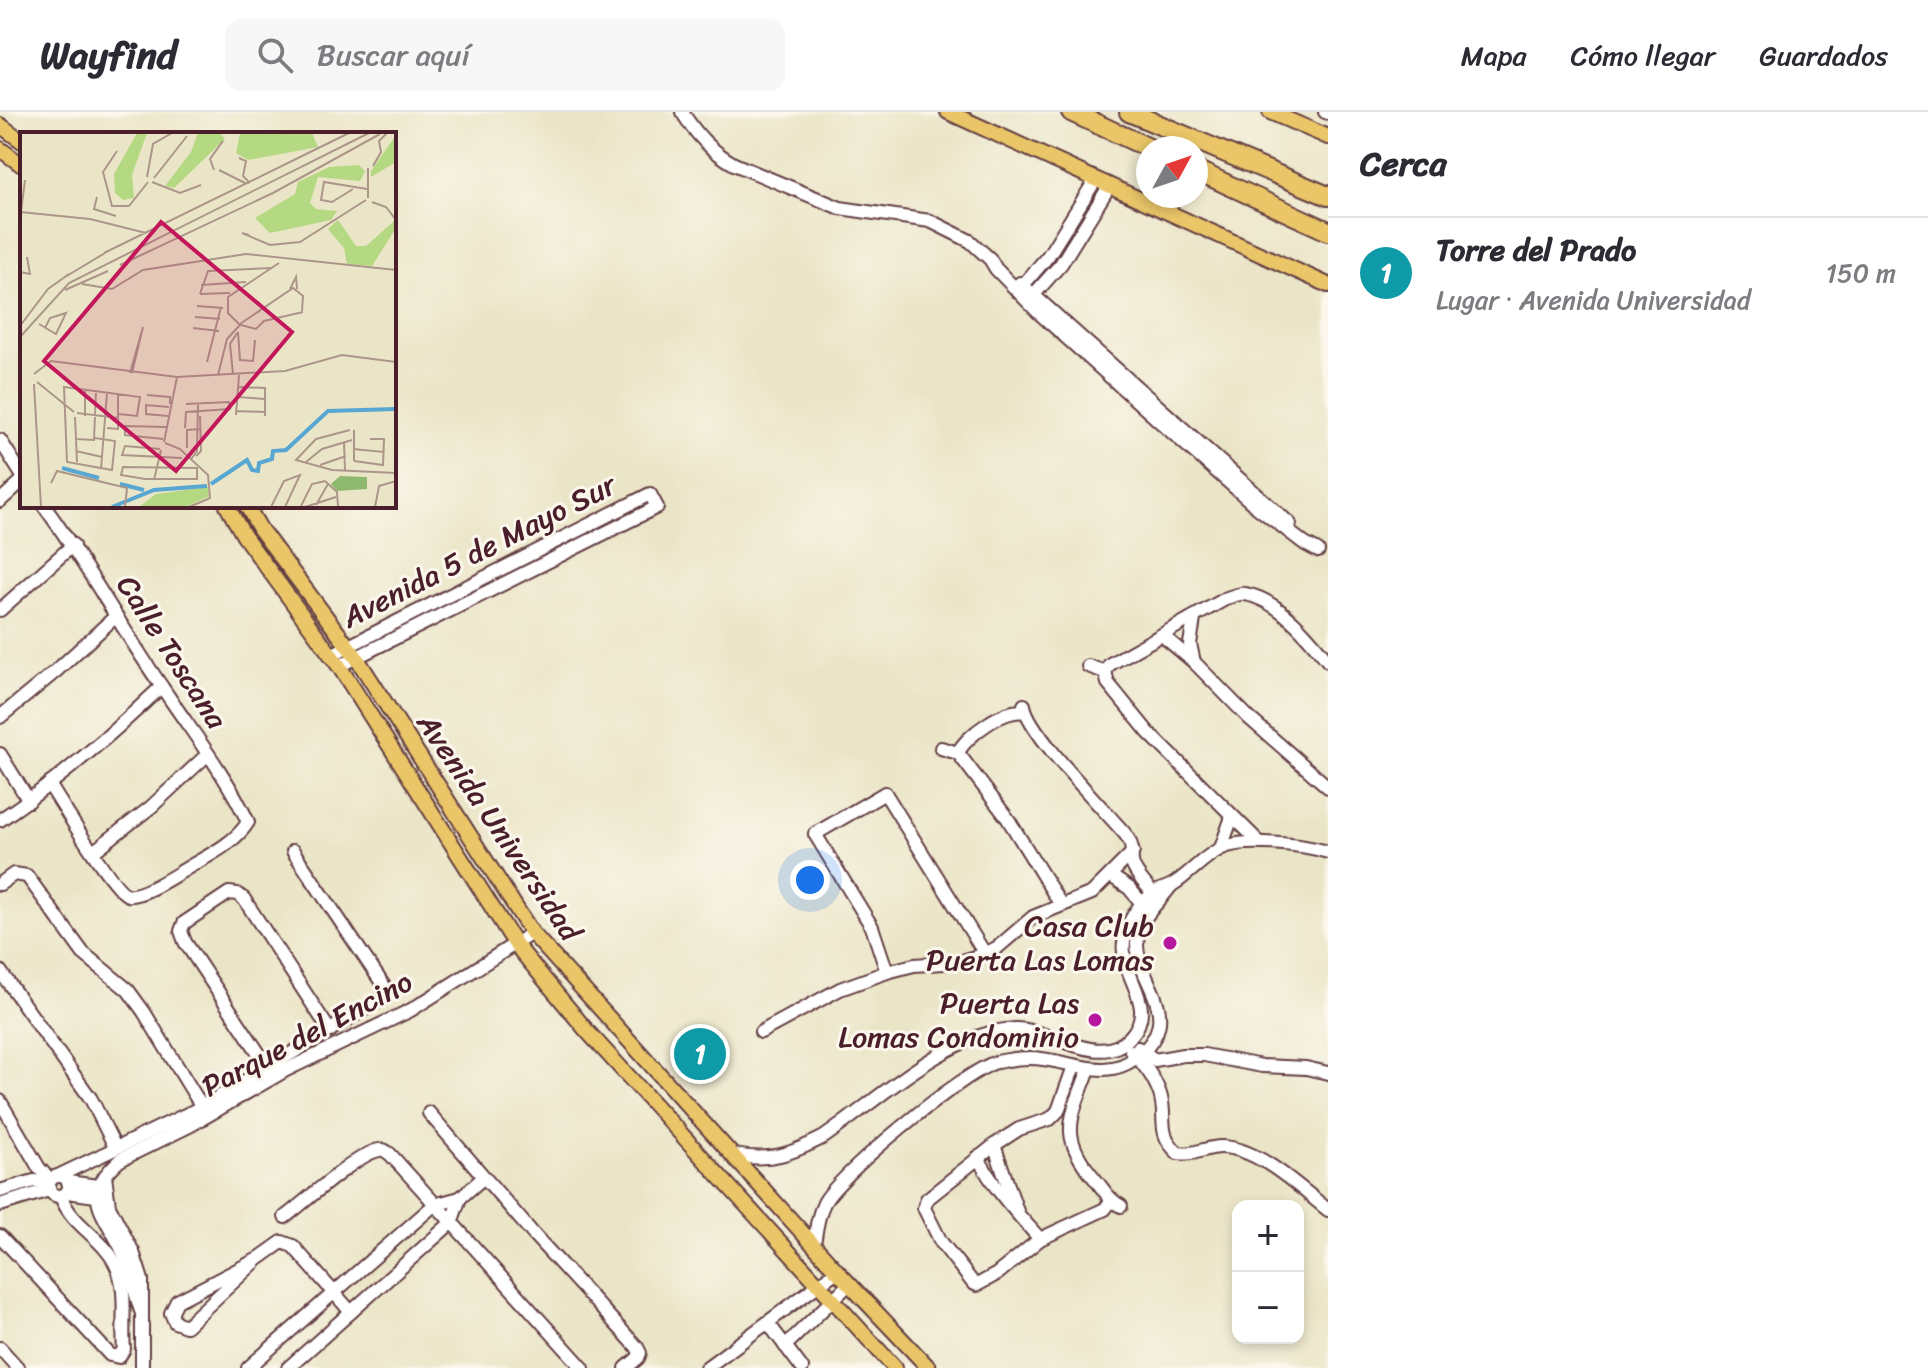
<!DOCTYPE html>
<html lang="es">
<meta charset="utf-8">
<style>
body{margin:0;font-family:Sriracha,sans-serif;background:#f7f7f7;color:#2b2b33}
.controls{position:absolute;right:24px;bottom:24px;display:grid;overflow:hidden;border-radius:16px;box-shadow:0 4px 12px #0003}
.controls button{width:72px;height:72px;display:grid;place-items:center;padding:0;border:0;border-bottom:2px solid #e1e1e2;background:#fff;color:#2b2b33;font:40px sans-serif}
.compass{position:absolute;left:1136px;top:24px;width:72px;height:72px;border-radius:50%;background:#fff;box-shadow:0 4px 12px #0003;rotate:50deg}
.you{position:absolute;left:810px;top:768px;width:28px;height:28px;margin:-20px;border:6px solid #fff;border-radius:50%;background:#1a73e8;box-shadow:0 0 0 12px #1a73e833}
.badge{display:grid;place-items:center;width:52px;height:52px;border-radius:50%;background:#2563eb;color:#fff;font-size:26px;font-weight:700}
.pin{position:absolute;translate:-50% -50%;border:4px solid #fff;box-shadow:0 2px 8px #0006}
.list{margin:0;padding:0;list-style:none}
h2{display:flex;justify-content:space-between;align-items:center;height:104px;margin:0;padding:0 32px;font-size:34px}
h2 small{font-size:26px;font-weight:400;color:#7c7c81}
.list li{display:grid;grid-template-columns:52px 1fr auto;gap:24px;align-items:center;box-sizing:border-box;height:112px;padding:0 32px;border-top:2px solid #e1e1e2}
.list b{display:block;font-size:30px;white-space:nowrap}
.list p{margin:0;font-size:26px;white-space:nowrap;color:#7c7c81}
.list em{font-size:26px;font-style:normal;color:#7c7c81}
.icon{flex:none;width:44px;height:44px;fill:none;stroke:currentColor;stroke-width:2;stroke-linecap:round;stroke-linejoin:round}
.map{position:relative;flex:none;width:1328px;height:1256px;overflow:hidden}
header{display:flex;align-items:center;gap:48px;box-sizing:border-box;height:112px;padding:0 40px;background:#fff;border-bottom:2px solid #e1e1e2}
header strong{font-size:38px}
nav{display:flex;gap:44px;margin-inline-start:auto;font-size:28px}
.search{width:560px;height:72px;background:#f7f7f7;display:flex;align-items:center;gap:20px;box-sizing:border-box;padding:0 28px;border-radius:16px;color:#7c7c81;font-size:30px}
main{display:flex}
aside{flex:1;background:#fff}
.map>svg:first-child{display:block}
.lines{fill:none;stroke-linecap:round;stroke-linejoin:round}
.minor-casing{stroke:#623d42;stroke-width:16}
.major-casing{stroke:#623d42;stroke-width:18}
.highway-casing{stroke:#623d42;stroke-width:22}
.minor{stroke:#fff;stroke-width:12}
.major{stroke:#eac669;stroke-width:14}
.highway{stroke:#eac669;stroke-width:18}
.poi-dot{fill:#b5179e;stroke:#fbf7ec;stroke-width:3}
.labels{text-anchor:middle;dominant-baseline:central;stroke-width:6;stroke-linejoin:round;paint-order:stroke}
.street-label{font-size:30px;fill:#4a1f2b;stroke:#fbf7ec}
.poi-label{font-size:30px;fill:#4a1f2b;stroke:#fbf7ec;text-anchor:end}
.inset-river{fill:none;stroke:#58a6d2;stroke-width:4}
.inset-road{fill:none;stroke:#ab9689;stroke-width:2}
.view{fill:#c2185b;fill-opacity:0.15;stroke:#c2185b;stroke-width:4}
.inset-edge{fill:none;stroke:#4a1f2b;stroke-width:4}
</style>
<header>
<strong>Wayfind</strong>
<div class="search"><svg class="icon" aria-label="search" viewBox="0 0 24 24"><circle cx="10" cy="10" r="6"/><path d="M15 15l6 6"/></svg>Buscar aquí</div>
<nav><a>Mapa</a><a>Cómo llegar</a><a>Guardados</a></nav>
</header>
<main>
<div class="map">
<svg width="1328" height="1256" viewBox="0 0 1328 1256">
<rect width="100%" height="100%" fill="#fbf7ec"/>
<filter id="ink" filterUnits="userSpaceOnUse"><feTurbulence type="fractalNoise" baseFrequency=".0125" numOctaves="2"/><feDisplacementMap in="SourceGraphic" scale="16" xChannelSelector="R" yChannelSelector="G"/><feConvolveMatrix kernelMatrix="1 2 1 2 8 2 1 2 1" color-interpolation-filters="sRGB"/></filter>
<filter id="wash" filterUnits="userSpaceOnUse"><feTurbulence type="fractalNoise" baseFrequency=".006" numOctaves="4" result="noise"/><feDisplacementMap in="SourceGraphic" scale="32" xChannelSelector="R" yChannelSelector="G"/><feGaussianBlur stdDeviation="1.8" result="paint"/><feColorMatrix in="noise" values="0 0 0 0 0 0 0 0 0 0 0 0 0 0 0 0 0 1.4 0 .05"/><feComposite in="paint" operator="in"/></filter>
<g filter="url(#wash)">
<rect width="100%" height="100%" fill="#ebe5c7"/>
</g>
<g filter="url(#ink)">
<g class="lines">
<g class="minor-casing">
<g id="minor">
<path d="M682 0C696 22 711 39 734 52L840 96 930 109 970 129 990 147 996 157 1038 200 1167 316 1258 396 1305 432 1318 439"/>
<polyline points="1325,0 1328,1"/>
<polyline points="1020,171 1290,412"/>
<polyline points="1018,179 1048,144 1096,67"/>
<polyline points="1030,187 1061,152 1110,73"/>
<polyline points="0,328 22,363"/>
<polyline points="0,389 22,369"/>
<path d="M44 394C87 452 121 516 162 575 191 619 226 662 248 710 235 732 205 745 184 758 172 765 142 785 128 783 114 780 60 689 49 672"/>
<polyline points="0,498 73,433"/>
<polyline points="1163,524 1194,550 1249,606 1328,675"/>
<polyline points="331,543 650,382 657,395 339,554"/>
<polyline points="1194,550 1190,532 1194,507"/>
<polyline points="1088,554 1105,560"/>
<path d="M1105 560 1110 552 1227 486C1233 484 1240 481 1245 482 1278 487 1309 525 1328 549"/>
<polyline points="1105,560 1108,571 1148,620 1260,731"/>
<path d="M1024 593C1028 621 1105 698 1126 723 1136 737 1129 742 1133 754 1138 765 1150 778 1158 786"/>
<polyline points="0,605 56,559 116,504"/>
<polyline points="941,636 958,641"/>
<polyline points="958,641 1008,707 1061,793"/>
<path d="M958 641C966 623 1006 595 1025 600"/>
<polyline points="0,642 29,689"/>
<polyline points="885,681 985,842"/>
<path d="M0 708C58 669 111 623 161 575"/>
<polyline points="815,722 872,815 887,860"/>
<polyline points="815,722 885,681"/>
<polyline points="1221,736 1232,705"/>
<polyline points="93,740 151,695 208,642"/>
<polyline points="1111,764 1129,776 1146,796"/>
<polyline points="0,772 14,762 27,764 83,841 128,878 144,900 202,995"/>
<polyline points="0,859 91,987 115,1035"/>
<polyline points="761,920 840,877 887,860 914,853 958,850 985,842 998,835 1033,805 1092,781 1133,740"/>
<polyline points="1138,936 1155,948 1183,943 1204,943 1262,954 1306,956 1328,961"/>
<path d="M1131 939C1143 950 1155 967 1160 982 1168 1006 1155 1020 1178 1041 1193 1044 1206 1035 1221 1035 1258 1035 1300 1076 1328 1098"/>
<polyline points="1074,954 1058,999 1050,1007 1019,1017 996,1032 927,1087 924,1096 941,1130 973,1171 977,1173 997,1162 1040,1127 1105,1097 1111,1089"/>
<polyline points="268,955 185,830 181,819 184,811 229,781 237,782 244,787 330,919"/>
<path d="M1089 957C1071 1006 1057 1023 1095 1067 1104 1078 1109 1088 1121 1094"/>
<polyline points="0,989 39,1056 50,1068"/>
<polyline points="429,1001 535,1124 637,1235 640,1241 638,1246 626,1256"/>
<polyline points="994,1033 1017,1099"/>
<path d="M734 1043C771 1050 791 1042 824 1025 878 988 949 919 1016 917 1051 917 1101 958 1130 925 1160 893 1119 865 1124 830 1126 811 1139 790 1156 780 1161 777 1167 776 1172 773 1189 763 1203 745 1220 737 1243 725 1304 733 1328 740"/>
<path d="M978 1045C995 1079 1016 1100 1040 1127"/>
<polyline points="60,1063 202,995 385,885 386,877 293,739"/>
<circle cx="59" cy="1074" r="10"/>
<polyline points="105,1064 109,1094 133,1140 142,1168 142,1256"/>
<polyline points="68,1070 105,1075"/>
<polyline points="0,1079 34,1069 49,1070"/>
<polyline points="67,1080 103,1085"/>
<polyline points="0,1093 49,1078"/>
<path d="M285 1105C305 1090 357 1042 379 1038 385 1037 385 1039 390 1042L583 1256"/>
<path d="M0 1124 110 1243 119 1245 124 1237C121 1208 129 1178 115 1151 102 1125 70 1112 61 1084"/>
<path d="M814 1133C816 1119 817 1105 824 1091 838 1063 967 957 997 950 1007 948 1018 946 1028 946 1066 945 1105 973 1139 943 1191 899 1125 863 1139 819 1144 802 1160 789 1170 775"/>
<polyline points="258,1147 177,1189 171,1201 175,1210 186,1214 258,1147 282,1130 293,1134 351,1200"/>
<path d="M141 1199C134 1179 131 1159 123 1140 105 1100 78 1085 120 1048L191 1013 286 958 411 898 532 821"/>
<polyline points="768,1211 802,1256"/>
<polyline points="785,1234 849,1172"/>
<polyline points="0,1236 18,1256"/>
<polyline points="248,1256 434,1093 460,1086 484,1065"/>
<polyline points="288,1256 451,1111 460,1086"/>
<polyline points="706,1256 837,1159"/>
</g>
</g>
<g class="major-casing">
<g id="major">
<polyline points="948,0 1328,173"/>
<polyline points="1270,0 1328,25"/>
<polyline points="0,13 22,29"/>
<polyline points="0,37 22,53"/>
<polyline points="227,394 244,424 339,554 516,833 587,919 895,1256"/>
<polyline points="247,394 260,417 356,545 532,821 837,1159 929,1256"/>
</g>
</g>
<g class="highway-casing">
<g id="highway">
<polyline points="1071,0 1149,36"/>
<polyline points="1129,0 1328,84"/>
<polyline points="1196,58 1328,119"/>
</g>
</g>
<use href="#minor" class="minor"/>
<use href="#major" class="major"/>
<use href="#highway" class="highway"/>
</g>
</g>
<g class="poi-dot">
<circle cx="1170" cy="831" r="8"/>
<circle cx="1095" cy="908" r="8"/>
</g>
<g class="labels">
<g class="street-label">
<text transform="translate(479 439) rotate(-27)">Avenida 5 de Mayo Sur</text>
<text transform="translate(172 540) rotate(57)">Calle Toscana</text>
<text transform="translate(499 715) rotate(56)">Avenida Universidad</text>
<text transform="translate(307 922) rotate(-28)">Parque del Encino</text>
</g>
<g class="poi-label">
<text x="1154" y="814">Casa Club<tspan x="1154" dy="34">Puerta Las Lomas</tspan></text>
<text x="1079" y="891">Puerta Las<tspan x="1079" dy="34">Lomas Condominio</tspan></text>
</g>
</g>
<g transform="translate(20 20)">
<rect width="376" height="376" fill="#ebe5c7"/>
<path d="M117 1H127L112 43 114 66 103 68 95 61 94 42ZM178 1H200L205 7 154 56 145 54 171 20ZM220 1H292L298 15 228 28 216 21ZM376 3V30L351 45V39ZM339 33 345 39 340 49 298 45 290 71 296 77 317 79 311 88 250 101 235 86 275 62 278 50 309 35ZM318 88 336 114H346L374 89 376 96 352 134 327 132 324 116 308 97Z" fill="#b4d982"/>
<path d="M320 344 347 345V357L317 359 311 352Z" fill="#8fb970"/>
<path d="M188 355 189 364 168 374 119 375 136 362Z" fill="#b4d982"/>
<path class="inset-river" d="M42 336 79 346M100 352 124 358M191 352 227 328 232 338 238 339 239 331 252 327 253 319 266 318 308 279 376 277M92 375 134 358 187 354"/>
<path class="inset-road" d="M97 19 83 40 92 74H109L128 50M219 26 226 29 223 44 230 51M353 34 361 20 359 9 367 1M194 38 190 27 203 9M199 38 227 52M127 45 133 12 152 1M134 46 167 4M132 50 160 61 181 53M333 57 312 70 301 68 304 50 347 57M77 65 74 77 96 84M348 66V36M352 70 366 75 376 88M0 80 70 87 126 101M1 80 5 48M229 103 222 101 250 113 280 110 346 68M84 121 329 1M100 133 253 61 360 2M0 140 10 142 7 125M45 145 85 121M62 152 92 157 123 138 226 122 376 138M181 153 226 150M270 157 276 145 277 157M45 158 88 139M180 162 188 139 251 136M180 162 210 161M177 174 203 176M175 185 200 187M19 192 36 202 46 181 30 186 25 196M220 192 273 156 283 164 282 179M221 193 236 197 244 189 283 180M0 194 28 157 49 142M173 196 199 199M218 200 220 228 233 229 235 208M0 205 49 151 349 1M187 230 201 175M110 241 123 195 112 241M14 242 31 229 157 245 265 239 322 223 376 230M213 242 210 212 218 200M198 243 207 207 220 193 208 181V165L259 131M17 250 54 280M14 252 21 375M218 255 245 256V284M65 258V284M127 263 150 265V272M217 265 245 267M216 279 245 280M57 281 99 286M216 283 219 243M148 284 126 282V273L149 275M55 285 57 330M87 296 98 297V262M165 296 166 280 210 277 209 270 166 272M330 298 296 307 276 328 312 338 376 341M75 306 95 309 92 338 47 330 44 255 120 265 117 284 99 282M55 307 74 308 76 259M143 307 105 303V294L146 295M144 310 157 245M145 311 160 317 188 343 190 366 169 375M324 311 325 338M167 316V298L180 297M140 317 105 314 102 323 162 326M333 317 364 320M56 319 82 325M176 324 181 319 180 284M171 327 177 319 178 271M334 329 363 333 364 307H350M334 329V298M286 330 302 317 332 308M300 333 326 324M103 335 177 336V347H125L101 343ZM81 337 87 261M134 348 141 318M305 349 317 360 318 375M31 351 37 339 107 356 105 375M296 373 308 352M281 374 292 352 305 349M251 375 264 349 280 343 265 375M285 375 316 365M355 375 359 354 376 349"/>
<path class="view" d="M141 90 272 200 156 339 24 229Z"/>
<rect width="376" height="376" class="inset-edge"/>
</g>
</svg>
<div class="controls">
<button>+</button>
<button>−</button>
</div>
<svg class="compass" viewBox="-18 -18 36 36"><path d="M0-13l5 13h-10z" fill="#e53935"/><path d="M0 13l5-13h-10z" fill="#7c7c81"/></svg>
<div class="you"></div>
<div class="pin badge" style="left:700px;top:942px;background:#0f9aa8">1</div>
</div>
<aside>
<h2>Cerca<small></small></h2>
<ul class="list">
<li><span class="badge" style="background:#0f9aa8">1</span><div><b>Torre del Prado</b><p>Lugar · Avenida Universidad</p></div><em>150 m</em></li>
</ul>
</aside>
</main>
